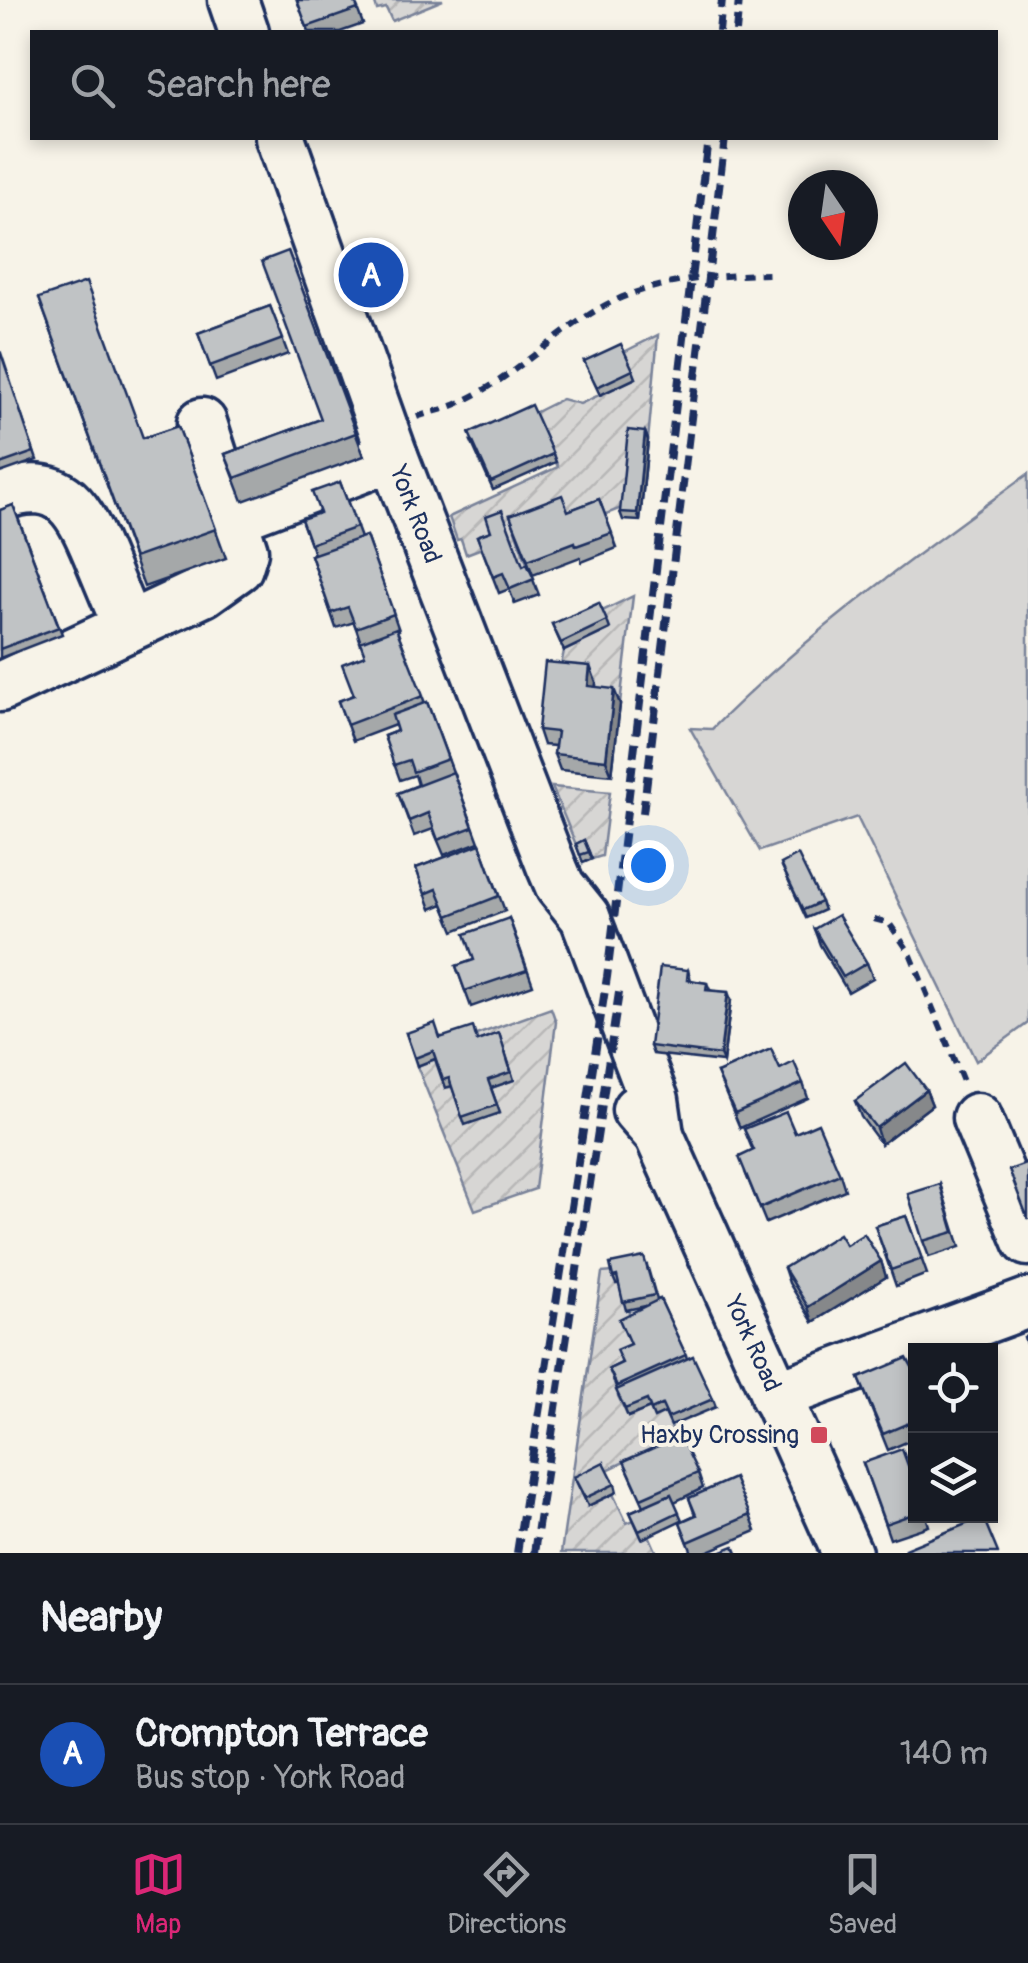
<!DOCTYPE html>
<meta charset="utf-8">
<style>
body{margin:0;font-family:Pangolin,sans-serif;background:#242831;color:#f1f3f6}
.controls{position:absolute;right:30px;bottom:30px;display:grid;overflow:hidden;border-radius:0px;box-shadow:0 5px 15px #0003}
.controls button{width:90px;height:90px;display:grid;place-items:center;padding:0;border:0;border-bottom:2px solid #363941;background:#171b24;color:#f1f3f6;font:50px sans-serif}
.compass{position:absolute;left:788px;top:170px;width:90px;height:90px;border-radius:50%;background:#171b24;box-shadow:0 5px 15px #0003;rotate:167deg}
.you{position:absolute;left:648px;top:865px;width:35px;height:35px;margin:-25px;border:8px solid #fff;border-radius:50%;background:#1a73e8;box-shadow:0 0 0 15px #1a73e833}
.badge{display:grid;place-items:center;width:65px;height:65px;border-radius:50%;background:#db2777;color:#fff;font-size:32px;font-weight:700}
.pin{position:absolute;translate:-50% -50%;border:5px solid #fff;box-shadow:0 2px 10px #0006}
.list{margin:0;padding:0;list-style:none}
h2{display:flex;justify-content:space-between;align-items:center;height:130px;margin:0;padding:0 40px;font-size:42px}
h2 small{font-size:32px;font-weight:400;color:#9ea1a6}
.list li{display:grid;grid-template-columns:65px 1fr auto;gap:30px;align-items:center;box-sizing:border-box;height:140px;padding:0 40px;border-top:2px solid #363941}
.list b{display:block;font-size:38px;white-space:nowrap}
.list p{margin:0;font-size:32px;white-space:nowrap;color:#9ea1a6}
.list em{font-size:32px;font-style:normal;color:#9ea1a6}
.icon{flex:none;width:55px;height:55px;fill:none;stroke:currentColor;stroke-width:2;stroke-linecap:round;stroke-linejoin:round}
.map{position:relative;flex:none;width:1028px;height:1553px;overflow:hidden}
.search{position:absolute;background:#171b24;box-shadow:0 5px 15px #0003;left:30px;right:30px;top:30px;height:110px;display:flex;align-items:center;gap:25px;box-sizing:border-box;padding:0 35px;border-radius:0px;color:#9ea1a6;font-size:38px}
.sheet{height:270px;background:#171b24}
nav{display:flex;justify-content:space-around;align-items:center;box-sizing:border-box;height:140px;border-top:2px solid #363941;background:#171b24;font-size:28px;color:#9ea1a6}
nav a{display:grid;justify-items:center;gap:5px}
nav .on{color:#db2777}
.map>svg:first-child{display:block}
.green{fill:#d7d6d4;stroke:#798299;stroke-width:2.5}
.garden{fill:url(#garden-furrows);stroke:#798299;stroke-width:2.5}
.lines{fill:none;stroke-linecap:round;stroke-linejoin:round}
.minor-casing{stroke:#1b2f5e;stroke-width:55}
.path{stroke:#1b2f5e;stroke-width:6;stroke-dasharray:10 8;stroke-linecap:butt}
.minor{stroke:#f7f3e8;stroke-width:48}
.rail{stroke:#1b2f5e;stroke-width:8;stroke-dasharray:15 8;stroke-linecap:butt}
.wall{fill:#a5a8a9;stroke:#1b2f5e;stroke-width:2.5}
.shaded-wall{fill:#86888a;stroke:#1b2f5e;stroke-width:2.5}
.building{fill:#c0c3c5;stroke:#1b2f5e;stroke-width:2.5}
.poi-dot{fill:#d1495b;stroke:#f7f3e8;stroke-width:4}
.labels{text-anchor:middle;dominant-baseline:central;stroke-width:8;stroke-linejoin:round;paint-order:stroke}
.street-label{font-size:25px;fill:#1b2f5e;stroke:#f7f3e8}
.poi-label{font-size:25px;fill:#1b2f5e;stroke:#f7f3e8;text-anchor:end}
</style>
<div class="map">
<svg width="1028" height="1553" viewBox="0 0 1028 1553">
<defs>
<pattern id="garden-furrows" width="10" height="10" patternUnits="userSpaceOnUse" patternTransform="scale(2.5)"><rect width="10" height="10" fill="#d7d6d4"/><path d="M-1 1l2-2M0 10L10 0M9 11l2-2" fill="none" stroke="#b8b8b8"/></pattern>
</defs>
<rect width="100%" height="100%" fill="#f7f3e8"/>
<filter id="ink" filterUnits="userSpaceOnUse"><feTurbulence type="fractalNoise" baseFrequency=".01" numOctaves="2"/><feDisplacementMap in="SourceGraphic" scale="20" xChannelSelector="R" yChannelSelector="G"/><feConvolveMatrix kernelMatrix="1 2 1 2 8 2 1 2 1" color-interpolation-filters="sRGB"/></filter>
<g filter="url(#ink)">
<path class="green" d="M1028 474V1023L976 1061 857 817 760 851 690 728 712 729C808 632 918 554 1028 474Z"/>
<g class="garden">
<polygon points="374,0 443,0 392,21 386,8 377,10"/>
<polygon points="658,335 648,440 624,507 573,527 567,511 515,530 533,580 482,548 466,554 461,539 457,540 449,517 558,467 534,413 562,399 580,404 636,378 624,352"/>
<polygon points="633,596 620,704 594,702 596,683 561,665 564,651 610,629 602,611"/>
<polygon points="552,787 610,792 602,856 592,859 587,849 579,852"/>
<polygon points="551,1008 556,1022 535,1189 475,1210 417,1066 436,1059 446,1087 491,1088 514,1080 502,1042 480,1049 476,1035"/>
<path d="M613 1272C637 1312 636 1354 618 1396L628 1417 650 1408 654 1417 665 1413 676 1438 607 1470 588 1506 613 1494 627 1523 641 1517 657 1553H561L601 1280 602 1273Z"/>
</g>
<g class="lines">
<g class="minor-casing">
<g id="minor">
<polyline points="233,0 244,32"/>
<path id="s1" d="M280 138 393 456 551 865 560 886 585 917 654 1100 659 1135"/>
<path d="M0 496C64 473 80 511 101 562 110 584 119 605 128 627"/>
<polyline points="233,517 393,456"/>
<polyline points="0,687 203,592 238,567 243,551 202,423"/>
<path id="s2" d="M637 1110 659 1135 847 1553"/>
<polyline points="977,1118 1028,1241"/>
<polyline points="775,1396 1028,1303"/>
</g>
</g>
<g class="path">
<path d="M417 417C431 412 447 409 461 402 512 379 552 336 600 308 650 280 716 275 772 274"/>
<polyline points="874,919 889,923 910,953 964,1084"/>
</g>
<use href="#minor" class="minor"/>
<g class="rail">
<polyline points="719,32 722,0"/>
<polyline points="736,32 739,0"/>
<polyline points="643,813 725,138"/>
<polyline points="517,1553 607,977 708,138"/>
<polyline points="534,1553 620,986"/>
</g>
</g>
<g class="wall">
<polygon points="297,0 354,0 363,24 340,32 309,32"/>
<polygon points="288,251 364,456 243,501 225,454 321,419"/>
<polygon points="39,298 143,438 178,426 226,558 144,587"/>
<polygon points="270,306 288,354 216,381 198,333"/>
<polygon points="0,354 37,460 0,473"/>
<polygon points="584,361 633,370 636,378 600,395"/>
<polygon points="645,432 648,440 640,521 623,520 620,512"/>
<polygon points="471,441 553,454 556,462 493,490"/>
<polygon points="340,482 361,538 366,536 399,630 397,631 425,703 427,702 479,842 444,855 433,829 414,836 398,793 418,785 415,775 400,780 384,736 397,731 395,725 353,741 338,701 353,696 365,655 354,622 336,628 311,555 314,554 301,519 320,513"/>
<polygon points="599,499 617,548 582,562 580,557 533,575 510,515 568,511"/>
<polygon points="13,505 62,634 0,658 0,510"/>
<polygon points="491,531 523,566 527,564 539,595 515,604 509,589 499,593 477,536"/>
<polygon points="607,621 610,629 564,651 552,624"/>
<polygon points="596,682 596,687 620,704 612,775 560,770 554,754 555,746 543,745 538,730"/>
<polygon points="584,840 592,859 583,863 576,844"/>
<polygon points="480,844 505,911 454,931 443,904 431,909 416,868"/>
<polygon points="781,864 821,902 824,910 806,918"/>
<polygon points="509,918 533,985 471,1007 456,966 474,960"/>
<polygon points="814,929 867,963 873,978 848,992 820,945"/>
<polygon points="688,970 691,980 707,983 710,990 731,1000 723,1062 653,1054 650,1046"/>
<polygon points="406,1033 478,1041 499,1033 514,1080 491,1088 500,1113 465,1125 452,1086 445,1088 435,1059 417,1066"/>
<polygon points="780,1069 803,1083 808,1098 740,1128 717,1073"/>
<polygon points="926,1090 932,1105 881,1144 861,1117 855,1101"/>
<polygon points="744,1129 795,1133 840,1174 845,1190 766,1223 745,1172 753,1151"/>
<polygon points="940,1184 960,1247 929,1257 923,1241"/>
<polygon points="906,1216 927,1274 896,1286 875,1226"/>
<polygon points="881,1261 886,1277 813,1322 789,1283 784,1268"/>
<polygon points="647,1265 657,1300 660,1299 687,1358 713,1399 716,1407 671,1426 665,1413 654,1418 650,1408 628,1417 609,1369 621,1363 646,1306 626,1310 619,1284 616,1284 613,1277"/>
<polygon points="916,1374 916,1438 888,1450 859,1378"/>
<polygon points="624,1461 698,1473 703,1488 674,1502 682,1520 642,1539 630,1512 644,1506"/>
<polygon points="863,1463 916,1486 916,1516 926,1516 929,1526 890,1539"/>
<polygon points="574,1477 615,1484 617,1492 588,1506"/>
<polygon points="689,1498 750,1515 756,1531 704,1553 692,1553 680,1522 695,1515"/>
</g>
<g class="shaded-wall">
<polygon points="645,432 648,440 640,521 637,513"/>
<polygon points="590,666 596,682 594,702 588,686"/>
<polygon points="614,689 620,704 612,775 606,760"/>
<polygon points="728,992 731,1000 723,1062 720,1055"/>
<polygon points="926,1090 932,1105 881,1144 876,1128"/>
<polygon points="881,1261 886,1277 813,1322 808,1307"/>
</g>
<g class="building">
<polygon points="297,0 354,0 358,9 307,27"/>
<polygon points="288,251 356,433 235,478 225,454 321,419 262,261"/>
<polygon points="86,282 143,438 178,426 216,529 134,558 39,298"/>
<polygon points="270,306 283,339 210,366 198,333"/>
<polygon points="621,344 633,370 597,387 584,361"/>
<polygon points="1,353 34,452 0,464 0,354"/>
<polygon points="531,405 553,454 491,482 469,433"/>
<polygon points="628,430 645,432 637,513 620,512"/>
<polygon points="340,482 357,527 310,544 301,519 320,513 312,492"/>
<polygon points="562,495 568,511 599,499 612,533 576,546 575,542 528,560 510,515"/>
<polygon points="13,505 59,627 0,649 0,510"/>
<polygon points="502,510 523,566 527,564 534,579 510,589 503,573 493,577 477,536 491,531 486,516"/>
<polygon points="366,536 394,614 356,628 348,607 331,613 311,555"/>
<polygon points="599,603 607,621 561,643 552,624"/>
<polygon points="396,628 423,696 347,725 338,701 354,695 342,664 365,655 360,642"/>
<polygon points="545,662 590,666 588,686 614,689 606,760 554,754 557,732 538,730"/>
<polygon points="427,702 448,759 413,772 409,760 394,765 384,736 397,731 392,715"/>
<polygon points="453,772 473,827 438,840 428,813 409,821 398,793"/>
<polygon points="584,840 589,852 580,855 576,844"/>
<polygon points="480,844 499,896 448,916 437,889 425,894 416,868"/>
<polygon points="798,855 821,902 803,910 781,864"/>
<polygon points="838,915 867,963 843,977 814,929"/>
<polygon points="509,918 527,970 465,991 456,966 474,960 465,934"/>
<polygon points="660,967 688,970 687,980 707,983 706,990 728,992 720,1055 650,1046"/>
<polygon points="435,1023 440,1038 473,1027 477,1041 499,1033 511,1072 488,1080 497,1105 462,1117 449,1078 443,1080 433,1051 415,1058 406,1033"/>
<polygon points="771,1049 780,1069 794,1062 803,1083 735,1113 717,1073"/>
<polygon points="906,1063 926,1090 876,1128 855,1101"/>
<polygon points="786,1112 795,1133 818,1123 840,1174 760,1208 739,1157 754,1150 744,1129"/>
<polygon points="1028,1163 1028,1219 1009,1170"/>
<polygon points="940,1184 954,1232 923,1241 908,1194"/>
<polygon points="906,1216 922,1259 891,1270 875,1226"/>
<polygon points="839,1234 846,1245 864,1234 881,1261 808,1307 784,1268"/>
<polygon points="644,1257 655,1295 623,1302 617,1276 613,1277 610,1264"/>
<polygon points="660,1299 686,1355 617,1386 609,1369 622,1363 616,1350 630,1344 619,1319"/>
<polygon points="1028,1336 1028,1351 1024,1337"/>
<polygon points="693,1356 713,1399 668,1418 662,1405 651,1410 647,1400 625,1409 616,1390"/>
<polygon points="907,1358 916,1374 916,1420 883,1434 859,1378"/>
<polygon points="680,1436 698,1473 641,1498 624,1461"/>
<polygon points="902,1449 916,1487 916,1513 885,1524 863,1463"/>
<polygon points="604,1462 615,1484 585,1498 574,1477"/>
<polygon points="734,1478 750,1515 688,1542 680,1522 696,1515 689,1498"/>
<polygon points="671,1494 679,1512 639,1531 630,1512"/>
<polygon points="983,1517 998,1553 907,1553 905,1549"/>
<polygon points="734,1546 737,1553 717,1553"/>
</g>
</g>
<rect class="poi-dot" x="809" y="1425" width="20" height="20" rx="5"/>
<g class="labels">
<g class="street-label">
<text stroke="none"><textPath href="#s1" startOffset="400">York Road</textPath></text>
<text stroke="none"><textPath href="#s2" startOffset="262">York Road</textPath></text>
</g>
<g class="poi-label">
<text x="799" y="1435">Haxby Crossing</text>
</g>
</g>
</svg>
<div class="controls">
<button><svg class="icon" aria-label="locate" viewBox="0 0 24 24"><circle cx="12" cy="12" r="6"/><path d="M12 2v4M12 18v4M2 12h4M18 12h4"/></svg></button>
<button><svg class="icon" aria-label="layers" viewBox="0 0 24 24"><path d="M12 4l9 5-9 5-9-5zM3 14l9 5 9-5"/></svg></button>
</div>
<svg class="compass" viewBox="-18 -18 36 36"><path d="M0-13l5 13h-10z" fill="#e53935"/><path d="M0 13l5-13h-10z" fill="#9ea1a6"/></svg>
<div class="you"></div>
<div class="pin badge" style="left:371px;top:275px;background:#1a4fb4">A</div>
<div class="search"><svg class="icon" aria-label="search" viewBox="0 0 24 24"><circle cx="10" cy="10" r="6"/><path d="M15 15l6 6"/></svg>Search here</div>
</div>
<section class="sheet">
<h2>Nearby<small></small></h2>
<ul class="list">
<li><span class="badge" style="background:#1a4fb4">A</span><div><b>Crompton Terrace</b><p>Bus stop · York Road</p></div><em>140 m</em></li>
</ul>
</section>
<nav>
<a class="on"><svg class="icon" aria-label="map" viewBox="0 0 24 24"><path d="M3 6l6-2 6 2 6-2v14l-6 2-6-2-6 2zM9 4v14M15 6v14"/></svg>Map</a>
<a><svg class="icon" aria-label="directions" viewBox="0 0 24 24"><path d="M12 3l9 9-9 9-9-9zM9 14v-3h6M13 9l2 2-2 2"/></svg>Directions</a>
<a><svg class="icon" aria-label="saved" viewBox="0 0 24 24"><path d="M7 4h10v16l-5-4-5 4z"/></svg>Saved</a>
</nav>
